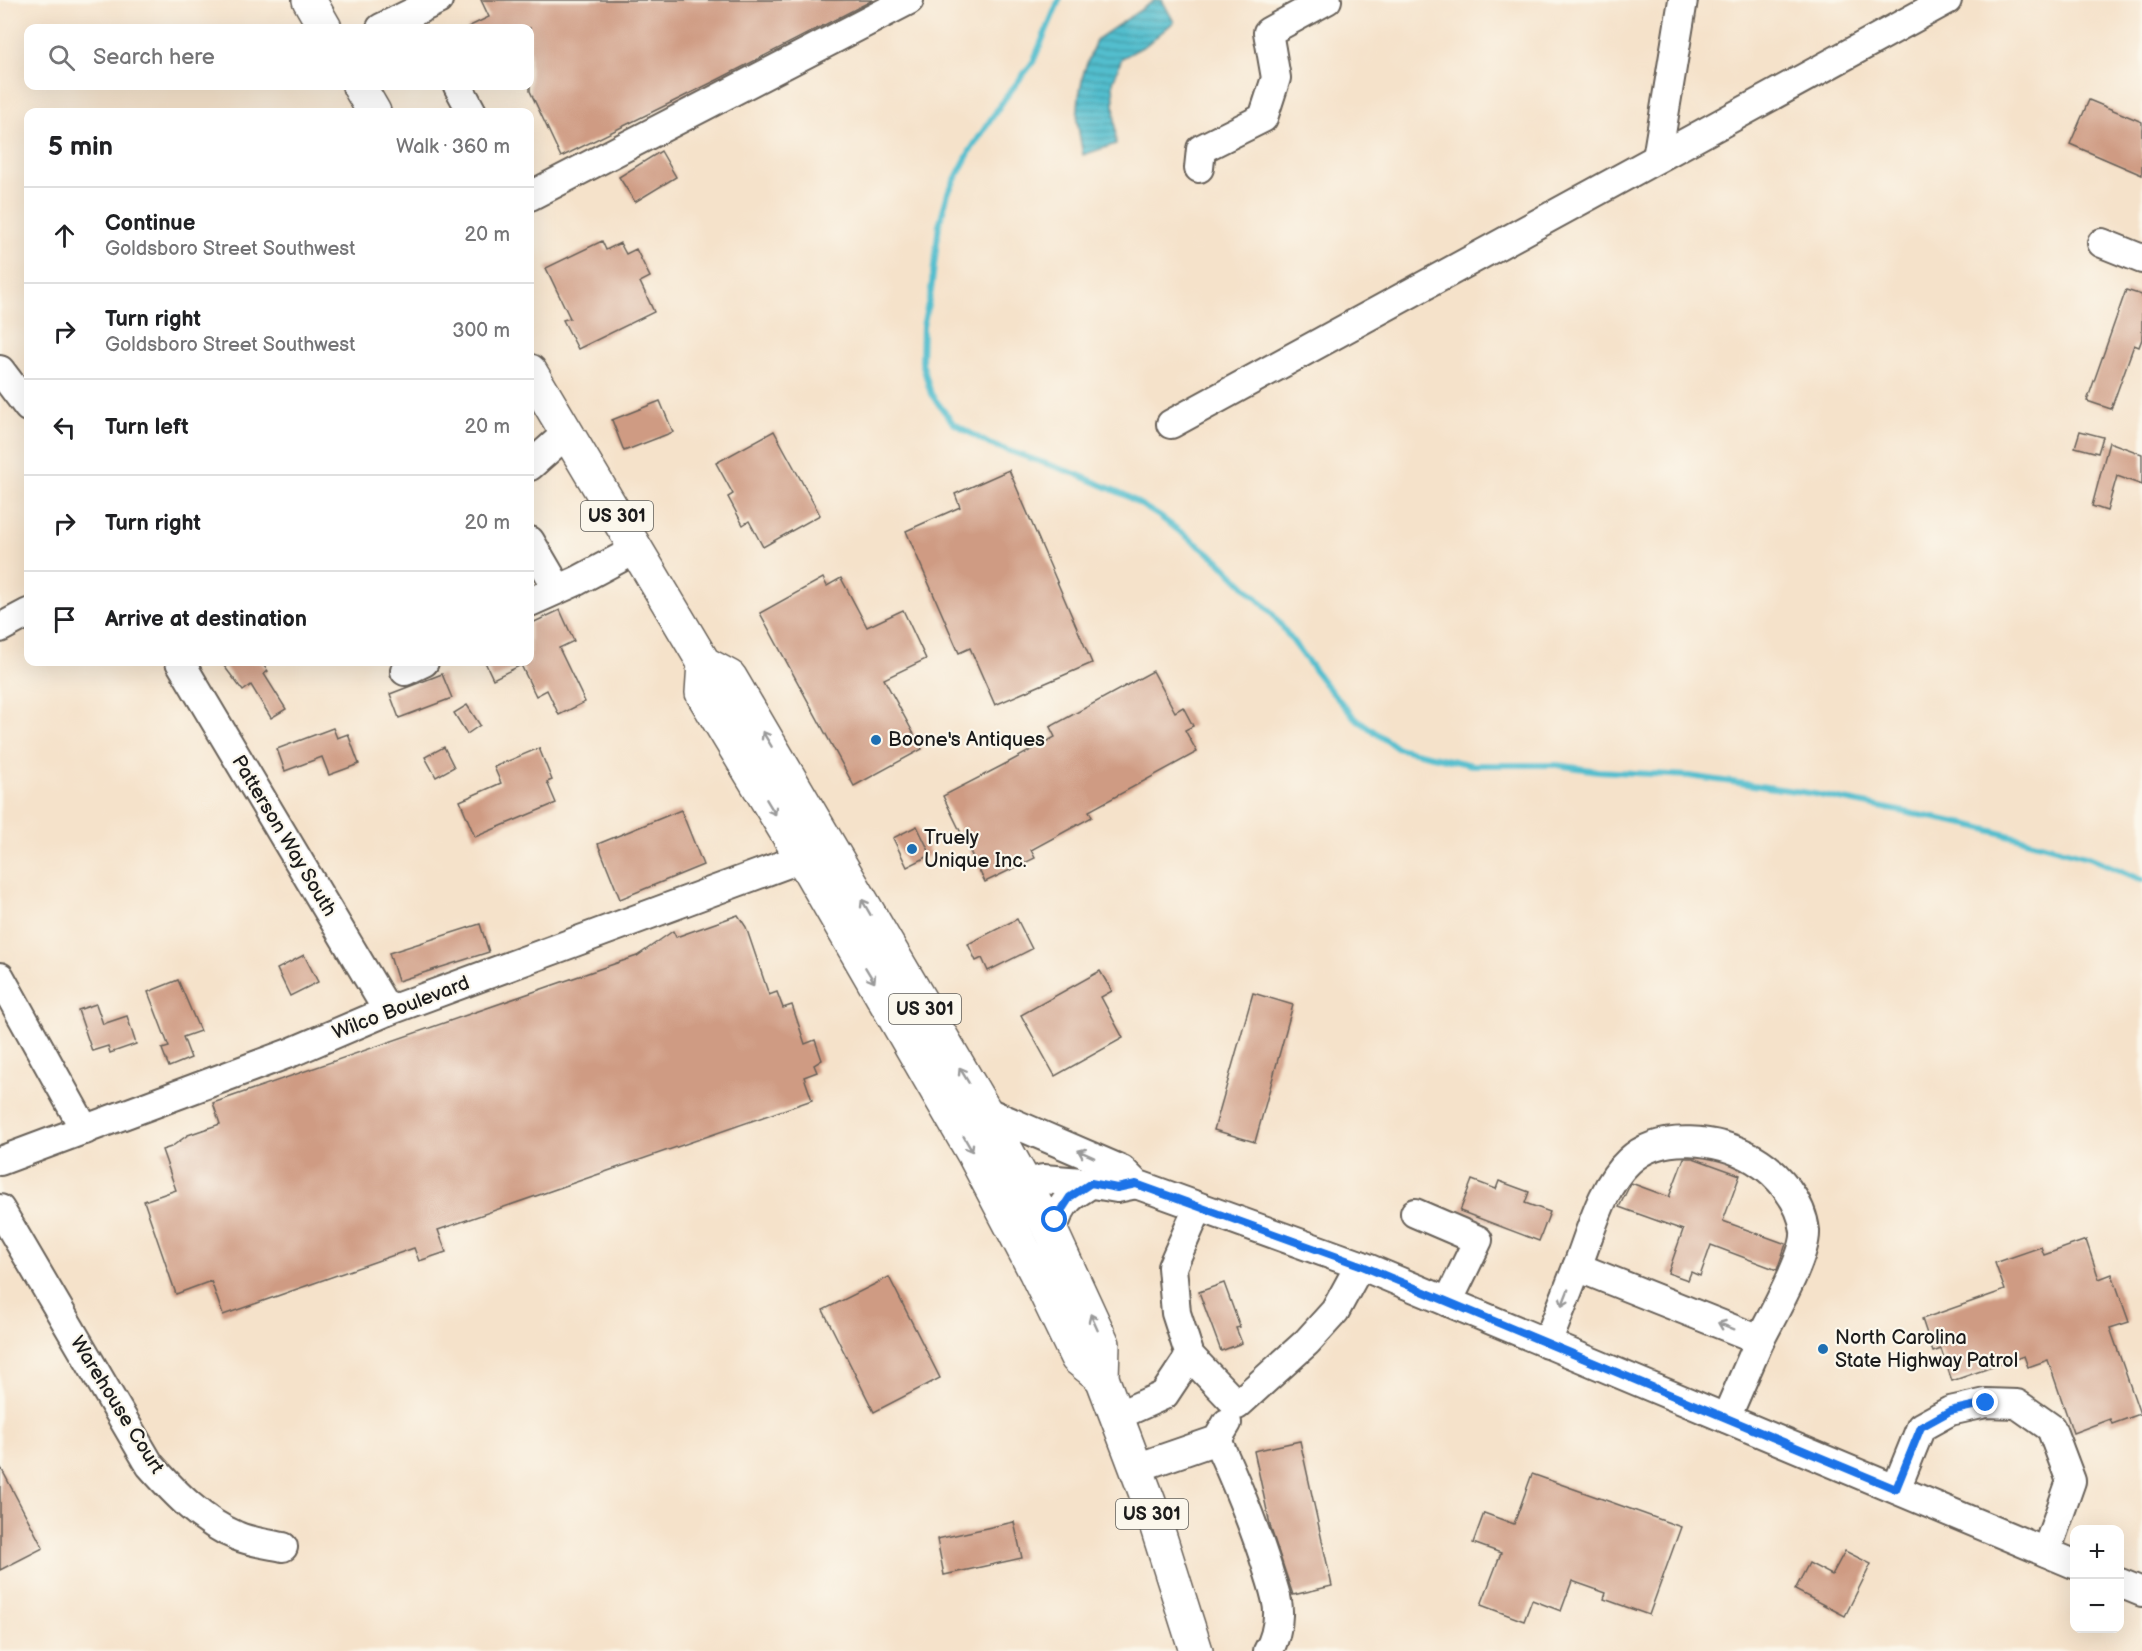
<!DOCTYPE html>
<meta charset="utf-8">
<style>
body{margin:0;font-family:"Balsamiq Sans",sans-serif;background:#f2f2f2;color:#202124}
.controls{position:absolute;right:18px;bottom:18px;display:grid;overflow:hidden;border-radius:12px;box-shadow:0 6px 24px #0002}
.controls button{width:54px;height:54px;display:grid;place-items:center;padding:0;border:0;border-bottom:2px solid #e0e0e0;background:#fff;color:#202124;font:30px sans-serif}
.stop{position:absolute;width:18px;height:18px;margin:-14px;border:4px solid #1a73e8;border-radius:50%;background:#fff}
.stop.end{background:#1a73e8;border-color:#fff;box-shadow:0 2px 6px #0008}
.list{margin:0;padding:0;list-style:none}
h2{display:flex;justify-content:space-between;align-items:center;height:78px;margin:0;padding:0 24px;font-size:26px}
h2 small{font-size:20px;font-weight:400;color:#757577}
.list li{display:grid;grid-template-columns:39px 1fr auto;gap:18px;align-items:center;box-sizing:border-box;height:96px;padding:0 24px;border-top:2px solid #e0e0e0}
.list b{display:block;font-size:22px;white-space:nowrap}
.list p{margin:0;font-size:20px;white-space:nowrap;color:#757577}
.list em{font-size:20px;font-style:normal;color:#757577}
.icon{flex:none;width:33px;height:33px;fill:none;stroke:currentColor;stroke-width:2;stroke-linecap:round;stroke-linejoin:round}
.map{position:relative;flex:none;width:2142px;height:1651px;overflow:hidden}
.search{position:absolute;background:#fff;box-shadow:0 6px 24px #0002;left:24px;top:24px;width:510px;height:66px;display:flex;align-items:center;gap:15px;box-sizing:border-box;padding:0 21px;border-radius:12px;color:#757577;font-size:22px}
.panel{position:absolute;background:#fff;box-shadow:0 6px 24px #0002;left:24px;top:108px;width:510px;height:558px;border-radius:12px}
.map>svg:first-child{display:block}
.water{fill:url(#water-rules);stroke:#386d75;stroke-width:1.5}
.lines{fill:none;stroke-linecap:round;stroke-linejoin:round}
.stream{stroke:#53bece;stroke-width:6}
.building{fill:#cf9b83}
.minor-casing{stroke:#686159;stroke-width:32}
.highway-casing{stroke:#686159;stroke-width:36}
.minor{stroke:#fff;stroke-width:28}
.highway{stroke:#fff;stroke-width:33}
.oneway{stroke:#999}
.route{stroke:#1a73e8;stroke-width:8}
.poi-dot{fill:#1f6fb2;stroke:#fbf7ec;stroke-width:2}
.labels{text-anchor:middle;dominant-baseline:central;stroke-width:4.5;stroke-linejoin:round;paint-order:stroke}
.shield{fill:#fbf7ec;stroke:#5f5e5a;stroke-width:1.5}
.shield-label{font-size:18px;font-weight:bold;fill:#1c1c1c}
.poi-label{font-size:20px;fill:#1c1c1c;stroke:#fbf7ec;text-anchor:start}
.street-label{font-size:20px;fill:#1c1c1c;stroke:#fbf7ec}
</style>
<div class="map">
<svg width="2142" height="1651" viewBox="0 0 2142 1651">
<defs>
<pattern id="water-rules" width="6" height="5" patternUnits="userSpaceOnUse" patternTransform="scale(1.5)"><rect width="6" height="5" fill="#53bece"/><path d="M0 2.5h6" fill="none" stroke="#449aa6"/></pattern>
</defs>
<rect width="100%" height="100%" fill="#fbf7ec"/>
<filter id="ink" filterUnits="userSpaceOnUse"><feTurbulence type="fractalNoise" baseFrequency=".0167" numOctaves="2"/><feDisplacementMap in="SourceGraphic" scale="12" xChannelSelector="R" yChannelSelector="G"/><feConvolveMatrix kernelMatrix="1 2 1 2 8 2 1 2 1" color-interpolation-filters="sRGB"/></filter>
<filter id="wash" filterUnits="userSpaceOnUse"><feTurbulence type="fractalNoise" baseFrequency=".008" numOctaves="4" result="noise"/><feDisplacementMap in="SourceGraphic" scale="24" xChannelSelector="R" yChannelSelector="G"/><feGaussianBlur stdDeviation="1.35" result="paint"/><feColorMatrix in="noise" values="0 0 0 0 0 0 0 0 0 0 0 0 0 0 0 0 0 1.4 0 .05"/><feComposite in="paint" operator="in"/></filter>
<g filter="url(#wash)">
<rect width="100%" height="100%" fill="#f5e2ca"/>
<polygon class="water" points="1155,0 1162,0 1174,22 1146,45 1122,58 1113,82 1116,144 1083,155 1077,121 1079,96 1084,71 1096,40"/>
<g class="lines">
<polyline class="stream" points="1059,0 1033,62 1003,101 970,151 948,193 939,225 931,291 923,326 922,362 931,394 953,423 989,444 1076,474 1125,495 1159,516 1217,559 1271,612 1324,683 1354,717 1397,748 1472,765 1557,765 1598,771 1689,776 1809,793 1970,825 2089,857 2142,880"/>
</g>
<g id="blocks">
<g class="building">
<polygon points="481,0 873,0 717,80 561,157 530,91 530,28 466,28 489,17"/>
<polygon points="2089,100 2142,122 2142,175 2070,144"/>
<polygon points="661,151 676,177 635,202 619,177"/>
<polygon points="602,241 606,250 620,243 626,254 636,249 650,277 640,282 654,312 578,349 563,320 570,318 546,268"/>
<polygon points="2126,290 2142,295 2142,339 2139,347 2134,345 2111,409 2087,401"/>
<polygon points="660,401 673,432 624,451 612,420"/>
<polygon points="774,431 820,515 763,547 749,521 743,525 728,497 733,494 716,463"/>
<polygon points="2080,431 2103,437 2098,453 2075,447"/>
<polygon points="2109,442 2142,454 2142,485 2117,476 2107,511 2092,506"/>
<polygon points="1009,470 1092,663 995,705 970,648 959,653 906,531 960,507 955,494"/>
<polygon points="823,578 827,586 841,578 867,627 903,610 926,659 884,679 922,749 854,786 760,613"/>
<polygon points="560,610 574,641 559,648 585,702 559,715 547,690 536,696 521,665 493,679 485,662 530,662 530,624"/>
<polygon points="221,662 261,662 268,671 264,674 286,709 271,718 251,685 243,691"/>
<polygon points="1153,671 1175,712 1183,707 1193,726 1185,730 1197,752 1089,811 1092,817 1031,850 1035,858 985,882 943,796 1009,762 1055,737 1050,727"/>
<polygon points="442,674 452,698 399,718 390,694"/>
<polygon points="467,705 480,725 467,734 454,713"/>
<polygon points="333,728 337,738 348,734 359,764 329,775 322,757 285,771 277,749"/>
<polygon points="444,747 454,767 436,777 425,757"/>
<polygon points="539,748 552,780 547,782 556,803 475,837 460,801 501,783 494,767"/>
<polygon points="681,810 703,865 620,899 598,844"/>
<polygon points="917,826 931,855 907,867 893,838"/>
<polygon points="738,915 746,927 769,995 777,992 783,1008 792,1005 805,1044 815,1040 822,1060 814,1065 817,1072 804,1077 812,1100 438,1230 446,1252 419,1261 414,1248 223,1315 211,1281 176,1294 144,1201 176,1190 162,1150 171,1147 188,1135 220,1124 213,1103 637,956 673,931 676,937"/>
<polygon points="1017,919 1032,949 988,971 982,958 976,961 968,944"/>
<polygon points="480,924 489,952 398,981 389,953"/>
<polygon points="304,955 318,982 290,996 277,969"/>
<polygon points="1100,971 1112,991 1101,997 1123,1038 1055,1076 1021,1015"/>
<polygon points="178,980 200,1031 183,1037 191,1058 169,1067 162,1049 169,1047 148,992"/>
<polygon points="1253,993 1293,1005 1255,1142 1214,1130"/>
<polygon points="96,1004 103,1024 127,1016 136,1044 110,1053 108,1046 92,1051 78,1010"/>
<polygon points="1684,1158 1693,1158 1740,1175 1723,1221 1786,1244 1777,1270 1711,1245 1700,1276 1691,1272 1688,1280 1668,1273 1683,1230 1619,1207 1631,1183 1669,1197"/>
<polygon points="1472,1180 1496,1189 1499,1181 1529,1192 1525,1203 1550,1212 1539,1241 1460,1211"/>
<polygon points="2086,1240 2099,1279 2112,1274 2129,1322 2110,1328 2140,1414 2112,1424 2110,1419 2073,1433 2048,1360 2028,1367 2024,1356 1952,1381 1941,1349 1933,1352 1922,1319 2005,1290 1995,1263 2041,1247 2044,1255"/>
<polygon points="889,1277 940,1378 874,1412 823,1310"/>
<polygon points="1224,1283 1240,1327 1236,1328 1242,1343 1221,1351 1199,1292"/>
<polygon points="1300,1441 1332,1586 1293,1595 1271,1529 1254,1451"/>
<polygon points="0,1466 43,1548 0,1570"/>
<polygon points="1532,1474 1681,1527 1649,1615 1604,1599 1606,1593 1572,1581 1561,1611 1532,1600 1524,1621 1481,1605 1501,1553 1473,1543 1484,1513 1514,1524"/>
<polygon points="1014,1522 1022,1558 944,1575 937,1539"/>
<polygon points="1845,1551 1871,1564 1845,1616 1795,1590 1809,1563 1832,1575"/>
</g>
</g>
</g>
<g filter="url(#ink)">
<use href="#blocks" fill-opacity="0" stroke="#686159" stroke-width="1.5"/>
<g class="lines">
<g class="minor-casing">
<g id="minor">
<polyline points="381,28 438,0"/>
<polyline points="458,86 472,112"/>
<polyline points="1657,158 1683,0"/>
<polyline points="1199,168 1201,149 1263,118 1276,78 1268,32 1327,0"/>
<polyline points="530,196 909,0"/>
<polyline points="2102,243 2142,259"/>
<polyline points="0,370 28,407"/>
<polyline points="1171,424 1947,0"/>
<polyline points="530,466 567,433"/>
<polyline points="530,541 558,589"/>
<polyline points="530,602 577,581 637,549"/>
<polyline points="0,628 28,613"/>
<polyline points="180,662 388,1011"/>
<polyline points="405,671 424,662"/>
<polyline points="0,977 85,1130"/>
<polyline points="985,1111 1122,1170 1136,1184 1360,1265 2074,1564"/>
<polyline points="0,1161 292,1052 388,1011 802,858"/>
<polyline points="1007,1194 1032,1182 1043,1179 1082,1182 1117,1188 1136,1184"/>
<polyline points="1198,1208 1172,1267 1176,1313 1190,1356 1237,1405 1307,1342 1335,1311 1360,1265"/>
<path d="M0 1209 150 1465C174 1492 202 1522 237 1536 251 1542 268 1544 283 1547"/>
<polyline points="1415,1213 1478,1240 1448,1302"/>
<path d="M1052 1233C1055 1220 1060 1207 1070 1198 1077 1192 1084 1189 1091 1183"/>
<path d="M1577 1267C1591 1232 1601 1187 1629 1161 1660 1131 1719 1139 1754 1159 1778 1173 1802 1202 1805 1231 1807 1255 1772 1316 1760 1340"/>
<polyline points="1547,1344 1577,1267 1760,1340 1726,1418"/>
<polyline points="1117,1416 1164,1395 1190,1356"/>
<path d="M1217 1440C1236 1482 1254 1525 1268 1570 1272 1584 1279 1601 1278 1615 1278 1627 1274 1642 1268 1651"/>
<polyline points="1136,1468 1217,1440 1227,1423"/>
<polyline points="1896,1489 1921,1427 1950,1411 1986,1403 2017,1404 2051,1428 2071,1481 2046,1552"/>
<polyline points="2120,1583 2142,1592"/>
</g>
</g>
<g class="highway-casing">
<g id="highway">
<polyline points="309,0 325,28"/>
<polyline points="359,86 374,112"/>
<polyline points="530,371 704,663 730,677 985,1111 1052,1233 1103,1344 1102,1378 1149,1502 1196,1651"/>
<polyline points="704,663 702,693 802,858 974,1155 1035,1271 1077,1358 1102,1378"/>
</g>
</g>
<use href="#minor" class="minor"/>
<use href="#highway" class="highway"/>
</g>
<defs><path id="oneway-shaft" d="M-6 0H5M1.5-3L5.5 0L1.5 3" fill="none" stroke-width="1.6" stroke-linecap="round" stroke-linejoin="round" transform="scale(1.5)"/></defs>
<g class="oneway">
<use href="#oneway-shaft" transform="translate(767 739) rotate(-121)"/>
<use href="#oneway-shaft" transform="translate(771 807) rotate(59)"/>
<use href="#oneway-shaft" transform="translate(866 907) rotate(-120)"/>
<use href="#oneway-shaft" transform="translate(870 975) rotate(59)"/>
<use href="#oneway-shaft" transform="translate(964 1075) rotate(-121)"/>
<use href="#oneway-shaft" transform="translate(968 1144) rotate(60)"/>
<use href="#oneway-shaft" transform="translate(1086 1154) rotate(-156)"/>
<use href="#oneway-shaft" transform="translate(1565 1298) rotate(111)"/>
<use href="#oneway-shaft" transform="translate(1094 1322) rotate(-114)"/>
<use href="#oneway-shaft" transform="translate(1726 1326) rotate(-158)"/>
</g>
</g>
<g class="lines" filter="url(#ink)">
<polyline class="route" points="1055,1220 1070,1197 1091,1183 1117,1188 1136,1184 1360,1265 1896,1489 1921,1427 1950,1411 1986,1403"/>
</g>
<g class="poi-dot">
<circle cx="876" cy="740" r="6"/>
<circle cx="912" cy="849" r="6"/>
<circle cx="1823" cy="1349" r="6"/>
</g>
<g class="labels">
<g class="shield">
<rect x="581" y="501" width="72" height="30" rx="4.5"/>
<rect x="889" y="994" width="72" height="30" rx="4.5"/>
<rect x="1116" y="1499" width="72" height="30" rx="4.5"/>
</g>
<g class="shield-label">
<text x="617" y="516">US 301</text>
<text x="925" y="1009">US 301</text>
<text x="1152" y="1514">US 301</text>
</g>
<g class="poi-label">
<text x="888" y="740">Boone's Antiques</text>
<text x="924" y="838">Truely<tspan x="924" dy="23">Unique Inc.</tspan></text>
<text x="1835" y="1338">North Carolina<tspan x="1835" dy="23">State Highway Patrol</tspan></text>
</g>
<g class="street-label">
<text transform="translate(284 836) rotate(59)">Patterson Way South</text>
<text transform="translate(401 1008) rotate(-21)">Wilco Boulevard</text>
<text transform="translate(117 1405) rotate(58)">Warehouse Court</text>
</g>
</g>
</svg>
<div class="controls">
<button>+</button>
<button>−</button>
</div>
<div class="stop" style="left:1055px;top:1220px"></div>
<div class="stop end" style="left:1986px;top:1403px"></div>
<div class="search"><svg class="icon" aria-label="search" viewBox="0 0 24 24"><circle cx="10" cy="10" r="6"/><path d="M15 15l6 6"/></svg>Search here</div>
<section class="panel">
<h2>5 min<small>Walk · 360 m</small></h2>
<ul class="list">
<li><svg class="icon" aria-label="ahead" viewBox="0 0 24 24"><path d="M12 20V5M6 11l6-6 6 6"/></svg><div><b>Continue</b><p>Goldsboro Street Southwest</p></div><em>20 m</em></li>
<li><svg class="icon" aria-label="right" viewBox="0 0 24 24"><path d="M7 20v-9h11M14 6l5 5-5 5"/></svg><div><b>Turn right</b><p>Goldsboro Street Southwest</p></div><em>300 m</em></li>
<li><svg class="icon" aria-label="left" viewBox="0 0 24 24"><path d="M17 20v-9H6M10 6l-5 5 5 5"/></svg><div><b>Turn left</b></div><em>20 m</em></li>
<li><svg class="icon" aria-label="right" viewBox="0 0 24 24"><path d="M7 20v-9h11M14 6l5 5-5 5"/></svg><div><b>Turn right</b></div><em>20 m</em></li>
<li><svg class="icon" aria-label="arrive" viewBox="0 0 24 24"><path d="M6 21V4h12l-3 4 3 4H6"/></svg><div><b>Arrive at destination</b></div></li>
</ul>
</section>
</div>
